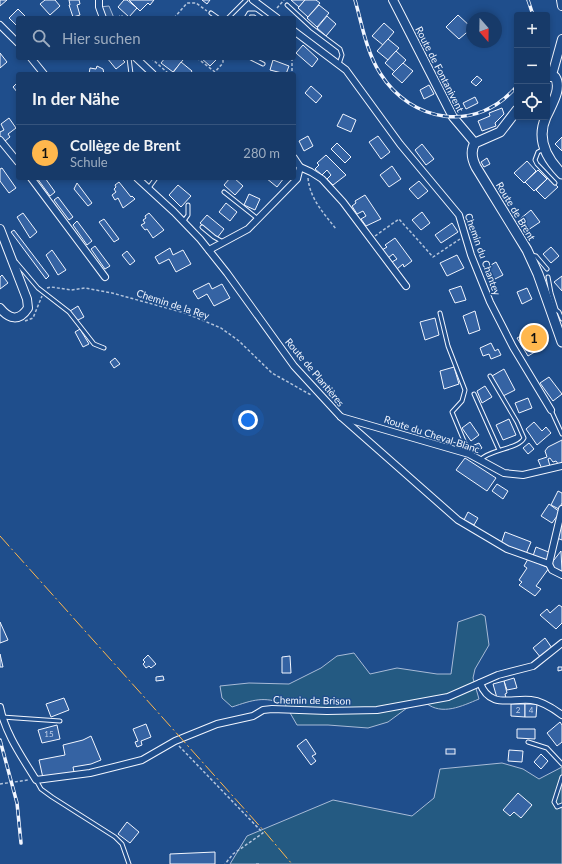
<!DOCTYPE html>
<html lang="de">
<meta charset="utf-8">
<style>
body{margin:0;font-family:Lato,sans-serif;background:#244571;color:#f1f3f6}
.controls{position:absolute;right:12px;top:12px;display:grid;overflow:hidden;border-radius:4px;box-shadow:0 2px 6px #0003}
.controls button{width:36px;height:36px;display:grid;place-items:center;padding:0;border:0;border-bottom:1px solid #36547d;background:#173a69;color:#f1f3f6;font:20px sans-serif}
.compass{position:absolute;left:466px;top:12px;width:36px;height:36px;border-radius:50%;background:#173a69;box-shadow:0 2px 6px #0003;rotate:160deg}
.you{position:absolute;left:248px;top:420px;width:14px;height:14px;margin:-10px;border:3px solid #fff;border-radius:50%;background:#1a73e8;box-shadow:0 0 0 6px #1a73e833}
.badge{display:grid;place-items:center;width:26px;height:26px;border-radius:50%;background:#ffb74d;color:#111;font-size:13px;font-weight:700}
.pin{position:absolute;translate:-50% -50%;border:2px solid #fff;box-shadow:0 1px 4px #0006}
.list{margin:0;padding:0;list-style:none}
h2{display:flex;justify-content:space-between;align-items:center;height:52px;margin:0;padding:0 16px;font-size:17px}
h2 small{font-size:13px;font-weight:400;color:#9eadc0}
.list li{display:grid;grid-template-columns:26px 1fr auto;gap:12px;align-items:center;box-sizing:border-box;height:56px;padding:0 16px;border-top:1px solid #36547d}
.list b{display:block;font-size:15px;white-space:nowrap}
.list p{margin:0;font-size:13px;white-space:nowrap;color:#9eadc0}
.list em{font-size:13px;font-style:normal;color:#9eadc0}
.icon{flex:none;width:22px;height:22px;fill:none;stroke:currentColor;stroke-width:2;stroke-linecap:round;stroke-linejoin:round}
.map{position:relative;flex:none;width:562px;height:864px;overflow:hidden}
.search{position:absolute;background:#173a69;box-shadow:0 2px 6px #0003;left:16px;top:16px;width:280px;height:44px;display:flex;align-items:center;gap:10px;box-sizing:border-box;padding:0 14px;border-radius:4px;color:#9eadc0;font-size:15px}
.panel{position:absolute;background:#173a69;box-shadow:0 2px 6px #0003;left:16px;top:72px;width:280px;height:108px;border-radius:4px}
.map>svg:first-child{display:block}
.green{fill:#245a82;stroke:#a8bbd7}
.parking{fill:#305b95;stroke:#a8bbd7}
.building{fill:#3563a3;stroke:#f2f6ff}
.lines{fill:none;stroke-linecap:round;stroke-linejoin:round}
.service-casing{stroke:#f2f6ff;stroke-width:5}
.minor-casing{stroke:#f2f6ff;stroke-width:8}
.tertiary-casing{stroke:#f2f6ff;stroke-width:10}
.secondary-casing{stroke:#f2f6ff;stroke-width:11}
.path{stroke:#b3c4dc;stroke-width:1.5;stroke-dasharray:3 2;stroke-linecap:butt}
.service{stroke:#1f4e8c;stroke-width:3}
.minor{stroke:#1f4e8c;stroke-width:6}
.tertiary{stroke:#1f4e8c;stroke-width:8}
.secondary{stroke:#1f4e8c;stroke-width:9}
.rail-casing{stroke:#f2f6ff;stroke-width:3.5}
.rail{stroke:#1f4e8c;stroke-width:2;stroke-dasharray:6;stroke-linecap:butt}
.power{stroke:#ffb74d;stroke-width:1;stroke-dasharray:14 3 2 3;stroke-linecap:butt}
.labels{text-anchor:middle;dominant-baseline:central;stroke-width:3;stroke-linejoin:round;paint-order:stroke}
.number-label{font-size:8px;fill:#c3d1e8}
.street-label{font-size:10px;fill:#f2f6ff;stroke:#1f4e8c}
</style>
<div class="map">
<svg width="562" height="864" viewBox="0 0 562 864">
<rect width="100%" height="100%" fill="#1f4e8c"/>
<g class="green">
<path d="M481 614 485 616 489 645 475 669 473 678 479 699C462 706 442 716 426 703L407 708 388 722 368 728 328 725H297L285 704C263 696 253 700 232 707L222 698 220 686 249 683 289 684 321 668 337 656 354 653 370 674 397 668 437 674H451L458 622Z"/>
<polygon points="502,763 523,769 539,779 562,767 562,864 230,864 247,836 333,800 412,816 434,798 440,769"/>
</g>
<polygon class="parking" points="109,6 114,18 103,18 99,7"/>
<g class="building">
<polygon points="0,0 7,0 0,6"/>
<polygon points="45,0 55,0 60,6 50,15 40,4"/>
<polygon points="69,0 79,0 80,4 77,5 80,15 73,17 69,5 70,5"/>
<polygon points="124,0 127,0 137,8 129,17 118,7"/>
<polygon points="129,0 154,0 150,5 148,3 140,11"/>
<polygon points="202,0 210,0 207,4"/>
<polygon points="291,0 305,0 299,7"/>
<polygon points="305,0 316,0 320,3 308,17 298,8"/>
<polygon points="319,5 329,13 317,27 307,18"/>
<polygon points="18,9 27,18 18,18 18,27 9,18"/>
<polygon points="458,15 472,28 459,39 446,27"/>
<polygon points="327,16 336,24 326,36 317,28"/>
<polygon points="384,23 394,32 383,45 372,36"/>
<polygon points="388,39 399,48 388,60 377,51"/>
<polygon points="303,45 318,59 312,67 296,53"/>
<polygon points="396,51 406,60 395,72 385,63"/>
<polygon points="0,53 7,62 0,68"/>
<polygon points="107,58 121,58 125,62 116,69"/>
<polygon points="165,58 181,58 183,60 173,72 161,63"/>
<polygon points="201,58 218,58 210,66"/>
<polygon points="273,60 289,66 286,74 270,70"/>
<polygon points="181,62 192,71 190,74 172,74"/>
<polygon points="403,63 413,71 402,83 392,74"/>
<polygon points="97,66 103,69 104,74 89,74 90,68 96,69"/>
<polygon points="477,76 482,80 476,86 471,82"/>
<polygon points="17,83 18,84 18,93 13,87"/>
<polygon points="429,85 434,94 424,99 420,90"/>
<polygon points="311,86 322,96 316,103 305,93"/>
<polygon points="475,97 478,103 466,109 463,103"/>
<polygon points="502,108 504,114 495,123 496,126 482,131 478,121 490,116 489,113"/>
<polygon points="343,114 356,120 351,132 337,126"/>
<polygon points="9,118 16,128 8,134 10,137 5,141 0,136 0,132 4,130 1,124"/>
<polygon points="308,136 313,146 304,151 299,141"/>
<polygon points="378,136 390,152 381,159 369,142"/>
<polygon points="562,137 562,151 555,144"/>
<polygon points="337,143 351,157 345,163 331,149"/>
<polygon points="422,144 434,159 426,165 415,150"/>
<polygon points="326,155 346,175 333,185 327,179 331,175 327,170 322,175 315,169 319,165 317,163"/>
<polygon points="487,158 490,164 484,167 481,162"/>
<polygon points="527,161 536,171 524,183 514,173"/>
<polygon points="392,166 401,179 389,187 380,175"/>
<polygon points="2,168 16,188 9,193 0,181 0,169"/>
<polygon points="538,170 547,179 534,191 525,182"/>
<polygon points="37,178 45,178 55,192 50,196"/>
<polygon points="230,178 234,178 243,186 235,195 224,185"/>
<polygon points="266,178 284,178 277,187"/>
<polygon points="548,178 558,187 545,199 536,190"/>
<polygon points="419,181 428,191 418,199 409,189"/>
<polygon points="119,182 131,197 132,196 135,199 123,208 118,198 115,200 112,195 116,192 114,189 116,187 115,185"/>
<polygon points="77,183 92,203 88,206 74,189"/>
<polygon points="178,185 191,196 181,207 169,195"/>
<polygon points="249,194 260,199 255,210 244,205"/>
<polygon points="365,195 381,219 366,226 361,219 366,216 363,211 357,214 352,206 356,203 355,201"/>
<polygon points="58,197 73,217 69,220 54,200"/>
<polygon points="226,203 237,212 230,221 219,212"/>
<polygon points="531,210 540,222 528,230 520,219"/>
<polygon points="422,212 430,223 421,230 412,220"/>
<polygon points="23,213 37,232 30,238 17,217"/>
<polygon points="149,213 164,230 153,238 147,229 145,230 141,225 145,223 143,220 146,218 145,216"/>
<polygon points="207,215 224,229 217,238 200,223"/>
<polygon points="104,219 119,239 114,242 99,222"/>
<polygon points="77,221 92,241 87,245 73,225"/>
<polygon points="452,223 458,232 441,243 435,235"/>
<polygon points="14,230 49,276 46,279 11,232"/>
<polygon points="395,238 412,261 404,267 403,264 397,269 392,262 397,259 393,254 388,258 382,250 387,247 385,245"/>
<polygon points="95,246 110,266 105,269 91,249"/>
<polygon points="551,247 559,256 551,263 543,254"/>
<polygon points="170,248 173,255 183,250 191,264 176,272 169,259 159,264 155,257"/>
<polygon points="52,250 66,270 58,275 46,255"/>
<polygon points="127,251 135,261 130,265 122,255"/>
<polygon points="457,255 464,268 447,276 440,263"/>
<polygon points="496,262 503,275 493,280 486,268"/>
<polygon points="2,275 8,283 0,289 0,277"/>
<polygon points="562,276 562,291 554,282"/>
<polygon points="209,283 212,289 222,284 230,298 214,306 207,294 198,299 193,291"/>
<polygon points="461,286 466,300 455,303 449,290"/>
<polygon points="527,288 532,299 522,304 517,292"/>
<polygon points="78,306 84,317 76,321 70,311"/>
<polygon points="475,311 480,330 469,334 463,316"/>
<polygon points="435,318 439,335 425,340 420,322"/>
<polygon points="80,329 89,344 83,347 75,332"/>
<polygon points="530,331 540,349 528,356 517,338"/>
<polygon points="491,343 495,351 498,349 501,355 491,359 489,354 483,356 480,348"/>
<polygon points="115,358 120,364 114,368 110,362"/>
<polygon points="454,367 459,384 444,389 440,371"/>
<polygon points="504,369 515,390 503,396 492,376"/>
<polygon points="549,377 562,394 553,401 540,383"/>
<polygon points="485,386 492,397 482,403 477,391"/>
<polygon points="528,398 532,408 519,413 515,403"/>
<polygon points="509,419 516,435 503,440 496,425"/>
<polygon points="470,422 479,435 471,441 462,428"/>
<polygon points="534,422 542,431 546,427 551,433 537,445 526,429"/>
<polygon points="562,440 562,464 559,465 556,461 553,462 550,458 548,459 550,466 542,469 538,460 547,457 545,451 548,447"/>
<polygon points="479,443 482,448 476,452 472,446"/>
<polygon points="529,443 534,449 528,454 523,448"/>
<polygon points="465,458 496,478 487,491 456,470"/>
<polygon points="497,484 508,491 503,499 492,491"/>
<polygon points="558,491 562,493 562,503 559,509 551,505"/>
<polygon points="549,504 560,512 552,523 541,516"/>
<polygon points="468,512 478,518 474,525 464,520"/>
<polygon points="562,523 562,540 557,538"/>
<polygon points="505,532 531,542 526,554 501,544"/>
<polygon points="536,547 551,553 548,561 533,556"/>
<polygon points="561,551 562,572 560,572 550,565"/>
<polygon points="528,559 549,568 536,586 541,589 535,596 519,585 522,582 519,580 527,568 524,566"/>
<polygon points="559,605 562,607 562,623 556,629 540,615 547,609 550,613"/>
<polygon points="0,622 8,640 0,643"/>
<polygon points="545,638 552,648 541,658 533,648"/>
<polygon points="0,654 3,667 0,667"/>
<polygon points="148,655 156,664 151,668 149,666 146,668 143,664 145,662 143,660"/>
<polygon points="290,656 291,673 282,673 282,657"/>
<polygon points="558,667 562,667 562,670 558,671"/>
<polygon points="163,676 164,680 156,681 156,677"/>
<polygon points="514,678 517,688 507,690 504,681"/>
<polygon points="504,681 507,693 505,694 506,698 497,698 493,684"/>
<polygon points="64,698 69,710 51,717 46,704"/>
<polygon points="511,704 525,704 525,717 511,716"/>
<polygon points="525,704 537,704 536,717 525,717"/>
<polygon points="560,722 562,725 562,742 557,746 547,733"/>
<polygon points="146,724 151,737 141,741 142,745 137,747 135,742 138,741 133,729"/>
<polygon points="57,725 60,739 42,743 38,730"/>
<polygon points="517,729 535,729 535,739 517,738"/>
<polygon points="91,736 101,760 91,764 73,767 74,772 43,778 39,760 65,755 63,745 83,740"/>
<polygon points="306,739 316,754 312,756 316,761 311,765 297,746"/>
<rect x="446" y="749" width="9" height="5"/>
<polygon points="509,750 523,751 522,762 508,761"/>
<polygon points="541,754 548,761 541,769 534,762"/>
<polygon points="518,793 532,805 521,818 514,812 510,816 503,810"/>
<polygon points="127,822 139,832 130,843 118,834"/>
<polygon points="215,852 215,864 170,864 170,854"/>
</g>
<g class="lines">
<g class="service-casing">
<g id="service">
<polyline points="287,5 312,28 340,49 342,55 339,64"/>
<polyline points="211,13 218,18"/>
<polyline points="228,18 246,0"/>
<polyline points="246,18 249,13 255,13 262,18"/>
<polyline points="129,58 131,74"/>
<polyline points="251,58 263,64"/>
<polyline points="544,149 538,152 535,160 537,164 555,183"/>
<polyline points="148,189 156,178"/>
<polyline points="224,192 258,219"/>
<polyline points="183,222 188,215 188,205"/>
<polyline points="202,227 214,237 223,242"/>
<polyline points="531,255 536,256 547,269"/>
<polyline points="16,262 38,288 69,312 94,344 104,348"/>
<polyline points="548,277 551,293 556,309"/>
<polyline points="555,309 559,312 562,319"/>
<polyline points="440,313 448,346 465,390 462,401 452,412 469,453"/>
<polyline points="474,394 499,450"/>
<polyline points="551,410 562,434"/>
<path d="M480 460C490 449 519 449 524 438L517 422 490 376"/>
<polyline points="2,717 60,721"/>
<polyline points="528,742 547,748 562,764"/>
<polyline points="562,777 554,802 557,807 562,805"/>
<polyline points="36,780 41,789 52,797 115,837 122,844 129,864"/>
</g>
</g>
<g class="minor-casing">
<g id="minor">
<polyline points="99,0 99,7 103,18"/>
<polyline points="253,0 277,18"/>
<polyline points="0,25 18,43"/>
<polyline points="294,31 346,70 400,144 459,215 471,255 490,302 513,347 551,410"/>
<polyline points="31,58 44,74"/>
<polyline points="136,58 153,74"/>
<polyline points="0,140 18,162"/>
<polyline points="300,167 311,172 322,179 343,202 406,286"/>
<polyline points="31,178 105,277"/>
<polyline points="137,178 174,212 200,239 227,273 294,366 340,416 458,520 507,549 549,564 552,570 562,575"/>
<polyline points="209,250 248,229 297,179 300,167 294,158"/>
<polyline points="341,417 469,454 504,473 523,475 562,466"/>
<polyline points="549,564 562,509"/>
<path d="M480 683C490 709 510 698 531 700 541 701 554 709 562 715"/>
<path d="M0 707C5 733 22 757 36 780L90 773 142 760 175 741 217 724 253 716 263 710 272 709 327 711 377 710 448 697 498 675 533 666 562 643"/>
</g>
</g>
<g class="tertiary-casing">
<g id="tertiary">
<polyline points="393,0 453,117 475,143"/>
<polyline points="561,0 562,6"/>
<polyline points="552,75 562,39"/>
<path d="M0 229 27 299 28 308C19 322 9 319 0 308"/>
</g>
</g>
<g class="secondary-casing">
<g id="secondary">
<path d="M547 76 555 77C562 88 552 104 547 115"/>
<path d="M517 110 500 132 475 143C470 151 472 159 476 167L527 250 538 274 562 342"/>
<path d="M546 117C536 139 546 158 562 174"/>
</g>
</g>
<g class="path">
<polyline points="277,8 284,0"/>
<polyline points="118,18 121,15 124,18"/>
<polyline points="174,18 187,3 196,3 207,11"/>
<polyline points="151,58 169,74"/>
<polyline points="197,58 215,72 223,63 223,58"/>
<polyline points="292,58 292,74"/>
<path d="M308 178C310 199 323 212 336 229"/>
<polyline points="375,236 399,219 433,257 460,239"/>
<polyline points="47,288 51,287 71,290 85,288 112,293 185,313 221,328 239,341 272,373 311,395"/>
<polyline points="25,321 33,318 42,296"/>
<polyline points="179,746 263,833 233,854 225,864"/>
<polyline points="0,784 28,780"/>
<polyline points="256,864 259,864"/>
</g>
<use href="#service" class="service"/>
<use href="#minor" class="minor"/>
<use href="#tertiary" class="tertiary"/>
<use href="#secondary" class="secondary"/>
<g class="rail-casing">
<g id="rail">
<path d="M355 0C362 24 366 51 380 73 411 123 477 134 517 86"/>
<polyline points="528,0 533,15"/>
<polyline points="0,740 17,803 21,843"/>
</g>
</g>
<use href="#rail" class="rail"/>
<polyline class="power" points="0,536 265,832 292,864"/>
</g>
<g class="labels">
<g class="number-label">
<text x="518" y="710">2</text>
<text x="531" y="710">4</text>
<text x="49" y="734">15</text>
</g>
<g class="street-label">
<text transform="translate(440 69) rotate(63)">Route de Fontanivent</text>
<text transform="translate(516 211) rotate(59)">Route de Brent</text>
<text transform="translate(483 254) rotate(70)">Chemin du Chantey</text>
<text transform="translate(173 304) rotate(18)">Chemin de la Rey</text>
<text transform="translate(315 372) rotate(50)">Route de Plantières</text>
<text transform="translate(432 434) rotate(18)">Route du Cheval-Blanc</text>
<text transform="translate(312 700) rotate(1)">Chemin de Brison</text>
</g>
</g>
</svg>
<div class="controls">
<button>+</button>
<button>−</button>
<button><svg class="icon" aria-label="locate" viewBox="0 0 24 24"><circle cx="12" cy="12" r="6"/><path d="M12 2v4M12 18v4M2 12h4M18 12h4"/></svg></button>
</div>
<svg class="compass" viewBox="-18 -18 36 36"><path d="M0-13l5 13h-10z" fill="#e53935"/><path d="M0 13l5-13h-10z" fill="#9eadc0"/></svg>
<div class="you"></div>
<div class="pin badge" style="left:534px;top:338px">1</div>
<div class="search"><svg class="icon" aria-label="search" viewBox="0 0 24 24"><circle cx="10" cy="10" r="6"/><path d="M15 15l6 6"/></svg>Hier suchen</div>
<section class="panel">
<h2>In der Nähe<small></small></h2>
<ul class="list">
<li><span class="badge">1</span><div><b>Collège de Brent</b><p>Schule</p></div><em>280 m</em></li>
</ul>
</section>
</div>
